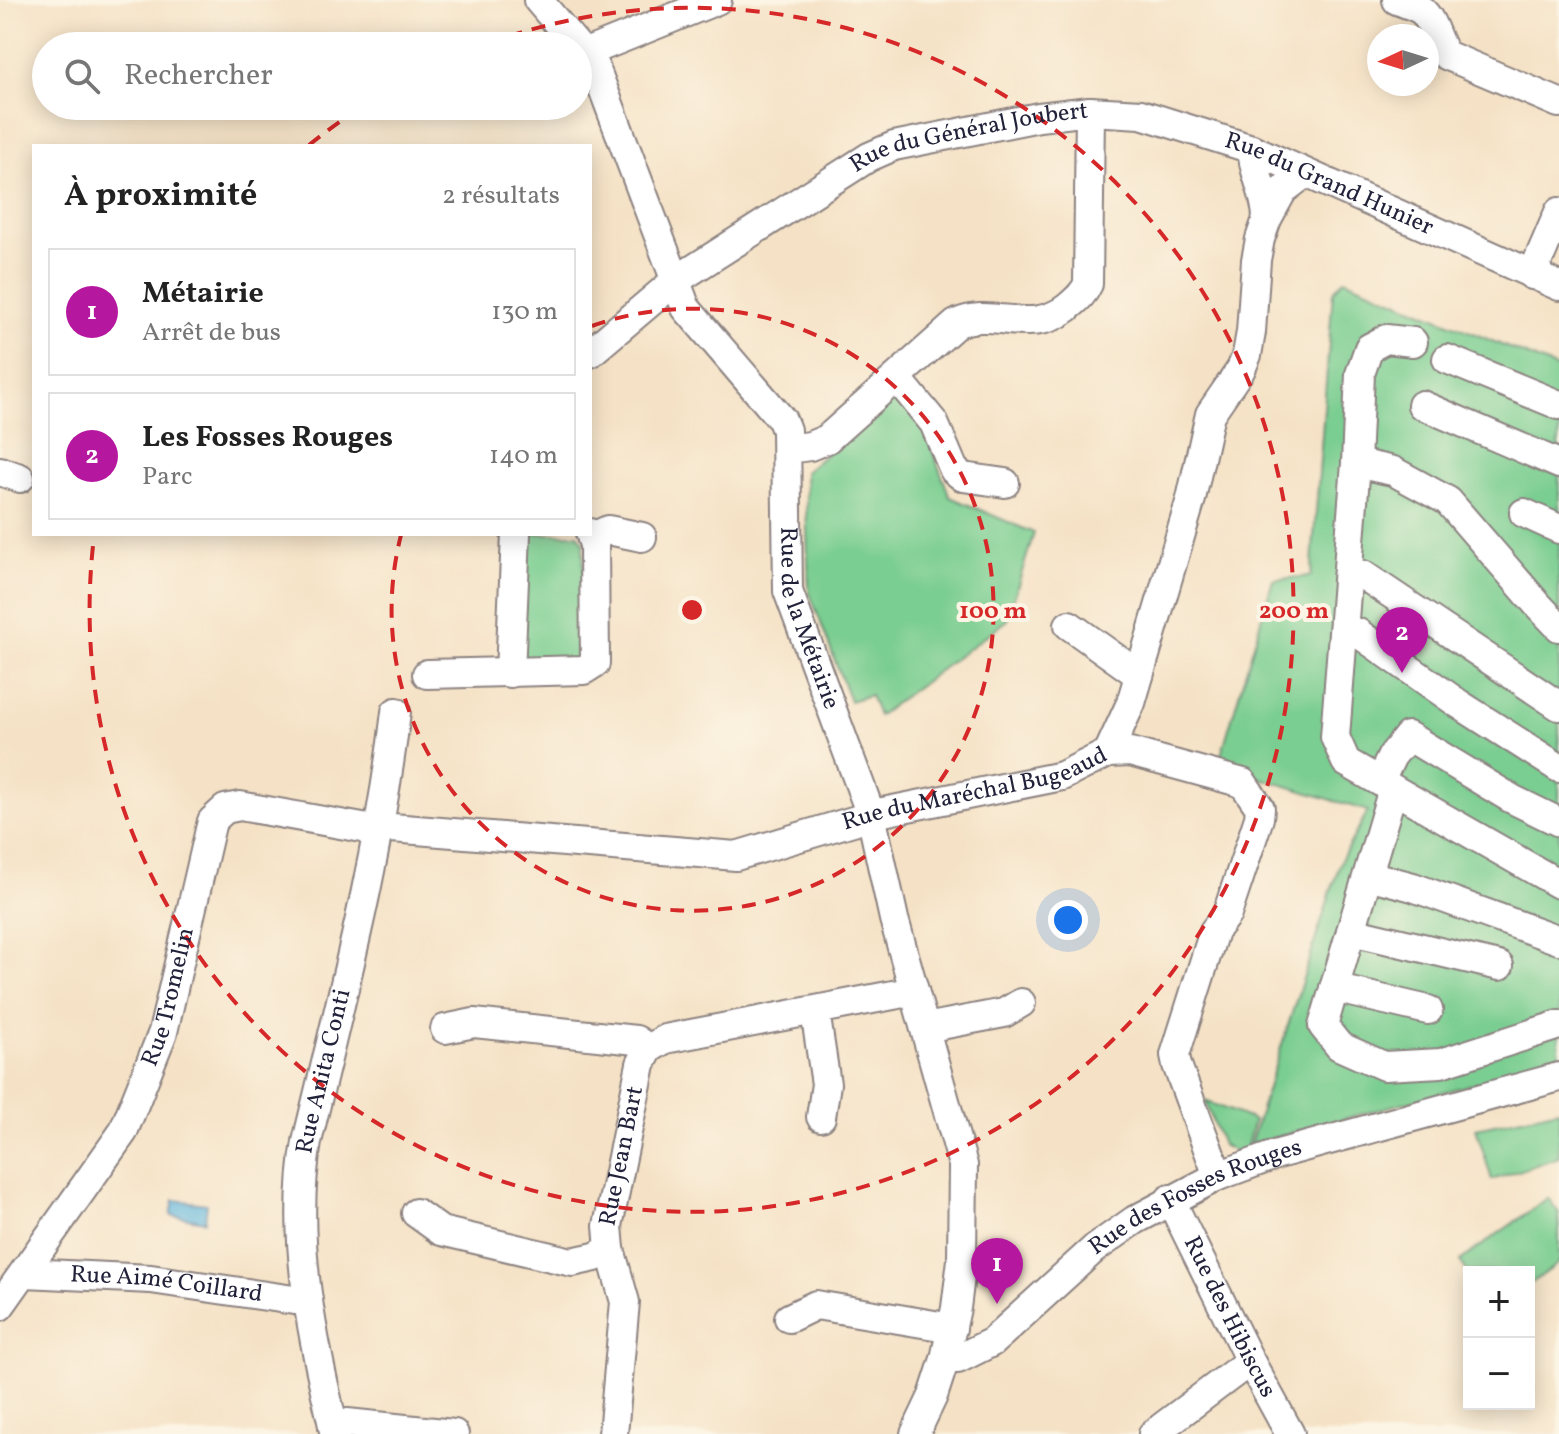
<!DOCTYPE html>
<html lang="fr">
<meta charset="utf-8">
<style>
body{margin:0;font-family:Vollkorn,serif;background:#f6f6f6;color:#222}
.controls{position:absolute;right:24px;bottom:24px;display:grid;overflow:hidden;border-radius:0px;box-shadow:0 4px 20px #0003}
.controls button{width:72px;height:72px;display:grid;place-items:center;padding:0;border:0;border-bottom:2px solid #e0e0e0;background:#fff;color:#222;font:40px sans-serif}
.compass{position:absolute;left:1367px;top:24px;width:72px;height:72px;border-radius:50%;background:#fff;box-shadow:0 4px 20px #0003;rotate:266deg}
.you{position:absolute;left:1068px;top:920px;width:28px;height:28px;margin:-20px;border:6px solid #fff;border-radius:50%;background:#1a73e8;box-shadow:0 0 0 12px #1a73e833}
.badge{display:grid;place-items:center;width:52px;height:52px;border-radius:50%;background:#b5179e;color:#fff;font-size:26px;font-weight:700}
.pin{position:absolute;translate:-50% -66px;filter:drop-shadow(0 2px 4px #0008)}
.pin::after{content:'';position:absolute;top:42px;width:28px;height:24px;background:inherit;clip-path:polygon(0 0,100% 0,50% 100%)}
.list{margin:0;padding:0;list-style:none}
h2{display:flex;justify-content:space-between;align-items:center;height:104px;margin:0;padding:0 32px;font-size:34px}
h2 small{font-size:26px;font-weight:400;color:#767676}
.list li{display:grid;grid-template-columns:52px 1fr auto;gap:24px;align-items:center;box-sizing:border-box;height:128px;margin:0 16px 16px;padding:0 16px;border:2px solid #e0e0e0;border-radius:0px}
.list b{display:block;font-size:30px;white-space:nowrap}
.list p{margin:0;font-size:26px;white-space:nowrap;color:#767676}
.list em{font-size:26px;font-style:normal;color:#767676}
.icon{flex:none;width:44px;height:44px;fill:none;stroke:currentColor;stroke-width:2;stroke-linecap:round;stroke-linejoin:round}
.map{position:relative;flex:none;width:1559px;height:1434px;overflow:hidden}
.search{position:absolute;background:#fff;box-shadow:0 4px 20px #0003;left:32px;top:32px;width:560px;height:88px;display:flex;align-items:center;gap:20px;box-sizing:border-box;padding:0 28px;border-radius:44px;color:#767676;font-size:30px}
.panel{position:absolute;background:#fff;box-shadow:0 4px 20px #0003;left:32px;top:144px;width:560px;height:392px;border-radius:0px}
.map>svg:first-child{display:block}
.green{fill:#7ace91;stroke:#4e7866;stroke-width:2}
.water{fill:#61b6dd;stroke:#426c8c;stroke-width:2}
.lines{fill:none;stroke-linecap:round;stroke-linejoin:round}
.minor-casing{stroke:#8c8280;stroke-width:32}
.minor{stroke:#fff;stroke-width:28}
.ring{fill:none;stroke:#d62828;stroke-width:4;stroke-dasharray:14 10}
.labels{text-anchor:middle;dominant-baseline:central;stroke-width:8;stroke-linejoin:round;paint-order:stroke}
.street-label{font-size:24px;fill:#22223b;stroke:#fcf5e5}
.centre{fill:#d62828;stroke:#fcf5e5;stroke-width:4}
.ring-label{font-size:24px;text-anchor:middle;font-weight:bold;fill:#d62828;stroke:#fcf5e5;stroke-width:8;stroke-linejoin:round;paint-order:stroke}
</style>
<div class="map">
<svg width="1559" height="1434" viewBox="0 0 1559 1434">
<rect width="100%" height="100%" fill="#fcf5e5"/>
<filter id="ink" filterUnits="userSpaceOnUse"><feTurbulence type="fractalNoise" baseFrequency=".0125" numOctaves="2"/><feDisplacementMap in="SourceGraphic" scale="16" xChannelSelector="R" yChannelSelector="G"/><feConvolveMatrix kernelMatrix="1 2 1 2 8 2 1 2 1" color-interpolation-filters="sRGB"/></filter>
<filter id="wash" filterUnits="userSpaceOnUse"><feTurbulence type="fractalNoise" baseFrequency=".006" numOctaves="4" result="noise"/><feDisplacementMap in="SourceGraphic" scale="32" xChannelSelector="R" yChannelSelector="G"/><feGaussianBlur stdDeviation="1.8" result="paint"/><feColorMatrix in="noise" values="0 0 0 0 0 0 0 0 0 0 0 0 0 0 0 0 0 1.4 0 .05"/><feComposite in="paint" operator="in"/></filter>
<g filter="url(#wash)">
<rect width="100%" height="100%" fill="#f5e2c6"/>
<g class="green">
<polygon points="1344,279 1559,369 1559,1061 1250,1144 1341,860 1368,811 1218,765 1273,580 1311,576 1333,292"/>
<polygon points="896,395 925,431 950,497 1034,533 1007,620 878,716 870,695 850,701 809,591 805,472"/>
<polygon points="526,534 578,534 583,541 585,651 576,661 528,661 522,655"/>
<polygon points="1205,1101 1254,1120 1246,1149 1238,1153 1222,1145"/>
<polygon points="1559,1110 1559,1157 1492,1180 1476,1128"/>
<polygon points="1548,1198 1559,1213 1559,1263 1529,1285 1529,1272 1469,1272 1469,1274 1460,1261"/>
</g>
<polygon class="water" points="174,1200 207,1204 205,1221 171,1215"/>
</g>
<g filter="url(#ink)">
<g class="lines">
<g class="minor-casing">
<g id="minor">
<polyline points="538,0 577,46"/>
<path d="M1397 0C1404 3 1415 6 1421 10 1434 20 1436 43 1446 55L1559 103"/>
<path id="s1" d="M578 47 593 62 686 308 782 420 786 430 788 591 871 815 894 919 963 1165 962 1260 956 1308 945 1359 933 1396 915 1434"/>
<polyline points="578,56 717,0"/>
<path id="s2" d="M1090 111 1141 114 1252 149 1559 286"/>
<path d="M1252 149C1253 173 1267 194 1267 219"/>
<polyline points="1532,275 1559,212"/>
<polyline points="1413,342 1386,339 1369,348 1360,374 1356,463 1335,737 1346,762 1559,884"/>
<path id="s3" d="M590 353 675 281 869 157 894 146 1039 117 1090 111 1088 284C1083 295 1076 300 1067 308 1029 337 992 306 956 324L827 439 810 446 787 449"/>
<polyline points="1447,359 1559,405"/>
<polyline points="897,378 934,423 954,470 963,477 1005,483"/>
<polyline points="1422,405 1559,464"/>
<polyline points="1356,463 1393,471 1448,501 1537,604 1559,627"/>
<polyline points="0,471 20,478"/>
<polyline points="1524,513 1559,529"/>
<polyline points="593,537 608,530 642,537"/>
<polyline points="1348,572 1363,575 1559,706"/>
<polyline points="1069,625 1139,675"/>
<polyline points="1344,630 1358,633 1459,704 1559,768"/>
<polyline points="510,673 516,534"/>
<polyline points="427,674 584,670 595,663 594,545 590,533"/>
<polyline points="1108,753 1130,752 1243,783 1260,808 1259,818 1227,914 1214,931 1175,1055 1177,1065 1218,1176"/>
<polyline points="1380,781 1392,756 1408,736 1512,799 1559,822"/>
<polyline points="1393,789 1323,1026 1339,1046 1384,1066 1441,1063 1559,1025"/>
<polyline points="1368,875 1413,887 1559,940"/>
<polyline points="1351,931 1499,966"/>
<polyline points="1334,988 1428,1010"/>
<polyline points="815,1011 826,1084 821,1117"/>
<polyline points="925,1028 1004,1013 1021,1003"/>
<polyline points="445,1029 474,1023 636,1040 649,1049"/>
<path id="s4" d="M1170 1199 1250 1361 1290 1434"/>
<polyline points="416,1213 441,1231 572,1262 595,1257 610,1249"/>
<path id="s5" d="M25 1273 151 1279 294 1300 307 1299"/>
<path id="s6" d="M0 1306 123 1132 163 1032 212 821 225 809 240 806 368 829 392 828 736 856 883 812 1062 776 1108 753 1131 703 1191 499 1210 414 1241 369 1247 355 1251 332 1256 260 1260 239 1267 219 1283 190 1304 174"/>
<polyline points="789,1318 816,1305 952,1328"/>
<path id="s7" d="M945 1359H958L992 1342 1094 1249 1135 1220 1218 1176 1278 1154 1559 1077"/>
<polyline points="333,1427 347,1423 454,1434"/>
<path id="s8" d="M335 1434C313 1339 290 1239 307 1142 341 999 379 858 396 712"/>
<path id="s9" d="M613 1434 625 1302 610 1249 608 1226 641 1064 649 1049 665 1039 914 991"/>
<polyline points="1153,1434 1250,1361"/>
</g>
</g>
<use href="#minor" class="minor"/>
</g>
</g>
<g class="ring">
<path d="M592 326A301 301 0 1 1 401 535"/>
<path d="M309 145A602 602 0 0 1 360 108M486 44A602 602 0 1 1 94 537"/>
</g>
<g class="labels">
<g class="street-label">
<text stroke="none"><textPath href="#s3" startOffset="444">Rue du Général Joubert</textPath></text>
<text stroke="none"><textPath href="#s2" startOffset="252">Rue du Grand Hunier</textPath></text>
<text stroke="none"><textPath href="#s1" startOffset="634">Rue de la Métairie</textPath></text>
<text stroke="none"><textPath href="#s6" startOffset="1318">Rue du Maréchal Bugeaud</textPath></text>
<text stroke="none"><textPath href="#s6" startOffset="356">Rue Tromelin</textPath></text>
<text stroke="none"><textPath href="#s8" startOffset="368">Rue Anita Conti</textPath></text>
<text stroke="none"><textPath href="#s9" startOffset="282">Rue Jean Bart</textPath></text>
<text stroke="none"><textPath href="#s7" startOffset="304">Rue des Fosses Rouges</textPath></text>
<text stroke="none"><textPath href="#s5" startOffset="142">Rue Aimé Coillard</textPath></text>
<text stroke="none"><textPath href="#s4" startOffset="132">Rue des Hibiscus</textPath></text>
</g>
</g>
<circle cx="692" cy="610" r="12" class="centre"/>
<g class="ring-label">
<text x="993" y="618">100 m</text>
<text x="1294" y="618">200 m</text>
</g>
</svg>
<div class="controls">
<button>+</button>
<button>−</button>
</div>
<svg class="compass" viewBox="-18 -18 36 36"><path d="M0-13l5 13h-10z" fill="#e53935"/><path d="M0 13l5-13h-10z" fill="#767676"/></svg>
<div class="you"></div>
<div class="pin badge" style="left:997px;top:1304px">1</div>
<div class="pin badge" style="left:1402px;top:673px">2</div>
<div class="search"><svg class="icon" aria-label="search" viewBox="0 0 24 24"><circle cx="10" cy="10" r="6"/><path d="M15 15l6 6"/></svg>Rechercher</div>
<section class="panel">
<h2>À proximité<small>2 résultats</small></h2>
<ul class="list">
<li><span class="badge">1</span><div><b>Métairie</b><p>Arrêt de bus</p></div><em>130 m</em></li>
<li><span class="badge">2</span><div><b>Les Fosses Rouges</b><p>Parc</p></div><em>140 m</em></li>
</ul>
</section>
</div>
